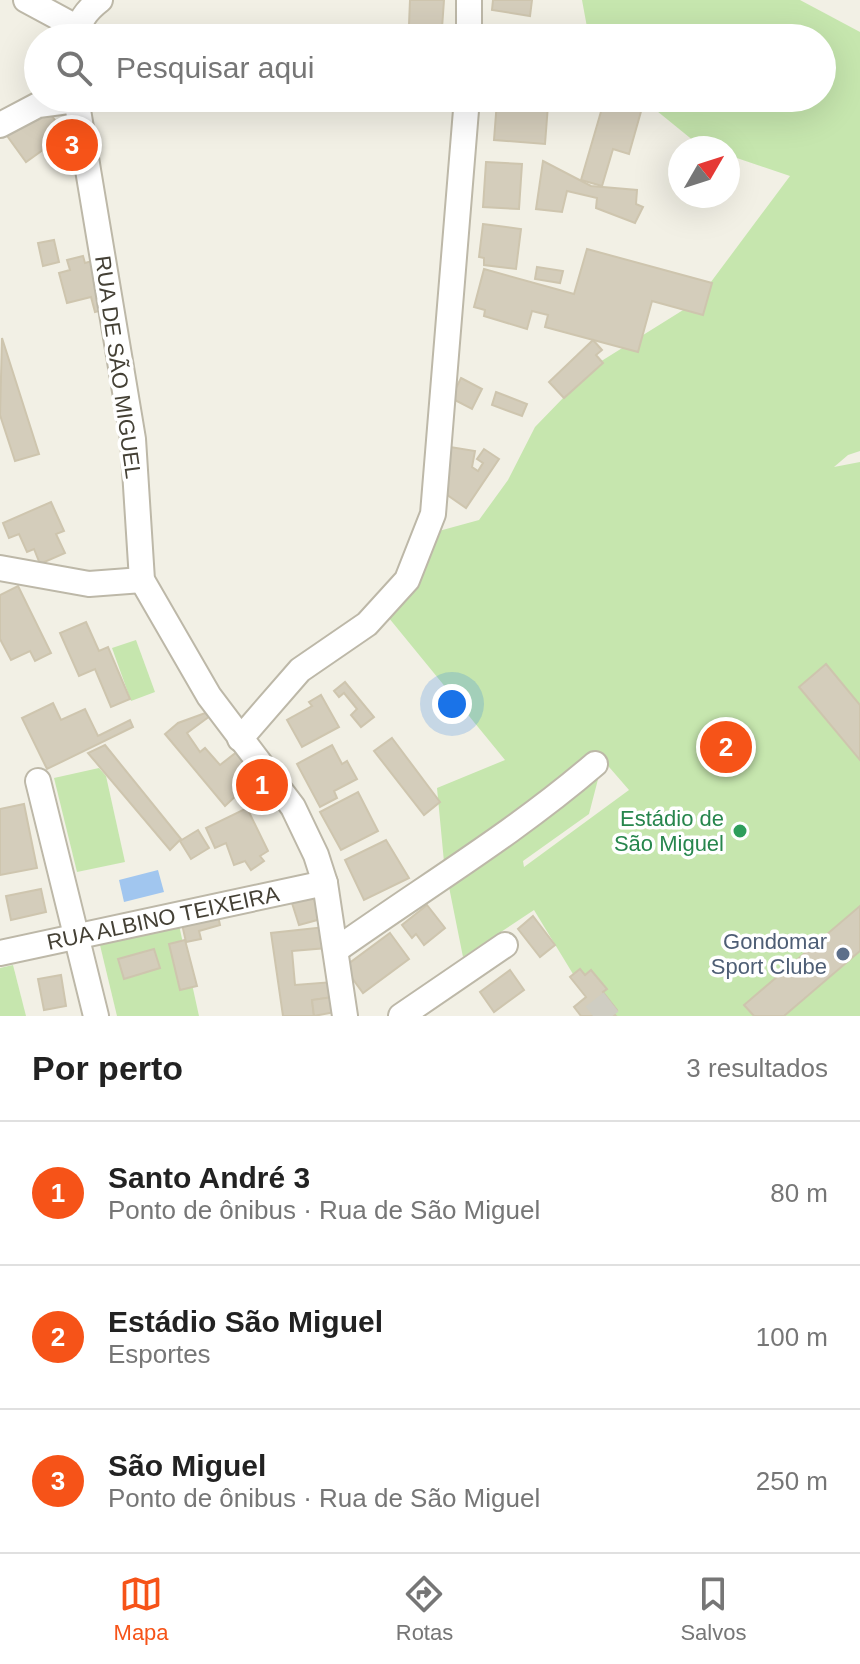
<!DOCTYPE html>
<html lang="pt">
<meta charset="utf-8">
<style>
body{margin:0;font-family:Helvetica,sans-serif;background:#f2f2f2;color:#222}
.compass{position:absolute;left:668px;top:136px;width:72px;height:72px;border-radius:50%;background:#fff;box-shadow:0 8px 32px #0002;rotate:51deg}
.you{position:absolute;left:452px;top:704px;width:28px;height:28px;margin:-20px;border:6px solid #fff;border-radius:50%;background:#1a73e8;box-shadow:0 0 0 12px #1a73e833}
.badge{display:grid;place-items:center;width:52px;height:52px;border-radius:50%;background:#f65318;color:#fff;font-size:26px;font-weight:700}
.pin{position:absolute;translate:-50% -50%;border:4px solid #fff;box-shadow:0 2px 8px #0006}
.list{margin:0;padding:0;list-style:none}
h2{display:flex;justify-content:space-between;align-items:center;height:104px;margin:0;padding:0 32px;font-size:34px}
h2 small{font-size:26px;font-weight:400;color:#767676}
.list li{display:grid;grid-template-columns:52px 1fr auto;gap:24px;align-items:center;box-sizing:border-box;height:144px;padding:0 32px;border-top:2px solid #e0e0e0}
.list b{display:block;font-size:30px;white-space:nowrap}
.list p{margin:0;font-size:26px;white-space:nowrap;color:#767676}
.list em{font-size:26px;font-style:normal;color:#767676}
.icon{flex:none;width:44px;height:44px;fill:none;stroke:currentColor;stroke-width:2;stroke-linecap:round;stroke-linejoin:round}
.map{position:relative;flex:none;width:860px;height:1016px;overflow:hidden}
.search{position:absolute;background:#fff;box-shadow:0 8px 32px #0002;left:24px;right:24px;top:24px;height:88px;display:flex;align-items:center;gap:20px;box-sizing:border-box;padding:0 28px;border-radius:44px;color:#767676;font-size:30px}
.sheet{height:536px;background:#fff}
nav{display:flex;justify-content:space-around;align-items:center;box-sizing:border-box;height:112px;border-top:2px solid #e0e0e0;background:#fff;font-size:22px;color:#767676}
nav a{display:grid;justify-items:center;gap:4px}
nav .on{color:#f65318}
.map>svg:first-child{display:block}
.green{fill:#c6e6ae;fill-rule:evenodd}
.water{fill:#a1c6ef}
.building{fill:#d4cdbb;stroke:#cec5ae;stroke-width:2}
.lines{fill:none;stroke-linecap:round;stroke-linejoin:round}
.minor-tunnel{stroke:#cfcdc2;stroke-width:24;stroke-dasharray:24 12;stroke-linecap:butt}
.minor-casing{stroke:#bdb8a8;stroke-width:28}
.minor{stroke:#fff;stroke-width:24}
.leisure-dot{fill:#2e9e5b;stroke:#fff;stroke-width:3}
.service-dot{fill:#5c6f8a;stroke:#fff;stroke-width:3}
.labels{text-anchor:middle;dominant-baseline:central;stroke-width:7;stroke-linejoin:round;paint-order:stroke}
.street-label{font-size:22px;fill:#444035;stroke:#fff}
.leisure-label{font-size:22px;fill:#27864d;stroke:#fff;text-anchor:end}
.service-label{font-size:22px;fill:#4e5e75;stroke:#fff;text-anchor:end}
</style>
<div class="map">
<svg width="860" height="1016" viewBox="0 0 860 1016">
<rect width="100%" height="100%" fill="#f2f0e5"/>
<g class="green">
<path d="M582 0H800L860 32V451L848 455 834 467 860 462V1016H581L574 1007 586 997 570 977 573 974 534 910 463 957 444 862 437 788 505 760 384 612 417 537 479 520 508 480 535 427 595 365 696 302 790 176 728 155V148L700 146 641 98H822V38H589ZM603 760 629 790 524 867 523 861 589 814Z"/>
<polygon points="136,640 155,692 131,701 112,648"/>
<polygon points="99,768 106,776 125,862 77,872 54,778"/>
<polygon points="179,925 199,1016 117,1016 99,941"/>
<polygon points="13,965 26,1016 0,1016 0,968"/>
</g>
<polygon class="water" points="158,870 164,892 124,902 119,880"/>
<g class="building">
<polygon points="410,0 444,0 442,28 409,25"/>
<polygon points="493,0 532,0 530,16 492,10"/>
<polygon points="491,33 530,36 529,38 490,38"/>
<polygon points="605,98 642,108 629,154 613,149 602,186 581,180"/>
<polygon points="497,101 548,105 545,144 494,140"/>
<polygon points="44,105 65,134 26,162 5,133"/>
<polygon points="543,161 591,186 637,190 636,204 643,207 635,223 596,208 597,198 567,191 562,212 536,209"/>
<polygon points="486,162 522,164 519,209 483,207"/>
<polygon points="483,224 521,229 516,269 484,265 484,258 479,257"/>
<polygon points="54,240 59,262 43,266 38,243"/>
<polygon points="587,249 712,283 703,315 652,301 638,352 545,327 548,315 532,311 527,329 484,316 485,310 474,307 484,269 574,294"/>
<polygon points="83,256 85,263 92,261 106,309 95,312 91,297 67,303 59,273 70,270 67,260"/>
<polygon points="537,267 563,271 560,283 535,279"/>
<polygon points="2,338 39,454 15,461 0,415"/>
<polygon points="593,340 602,350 596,355 603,363 564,398 549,382"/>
<polygon points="461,378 482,389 472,409 451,398"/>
<polygon points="496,392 527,404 522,416 492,405"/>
<polygon points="450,447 475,451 472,467 478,471 483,463 477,459 484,449 499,459 466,508 443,492"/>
<polygon points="51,502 64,531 56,534 65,553 40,564 34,549 27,552 19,534 9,538 3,523"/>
<polygon points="18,586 51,653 35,661 30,651 11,660 0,639 0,595"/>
<polygon points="86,622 99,651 108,647 130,699 111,707 95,669 79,676 60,633"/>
<polygon points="826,664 860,705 860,760 799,687"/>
<polygon points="345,682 374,717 361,727 351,715 357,709 344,693 339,697 334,691"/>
<polygon points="321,695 339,727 302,747 287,720 312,706 309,702"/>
<polygon points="53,703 61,720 85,709 98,736 130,720 133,727 47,769 22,718"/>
<polygon points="208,712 210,716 187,733 200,752 205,748 220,765 238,751 254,772 237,787 241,791 225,806 165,734 178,723"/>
<polygon points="392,738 440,802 424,815 374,751"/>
<polygon points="105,745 181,839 170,850 88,753"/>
<polygon points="332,745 342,764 347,761 357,779 334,791 337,798 320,807 297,764"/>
<polygon points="358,792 378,831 341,850 320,812"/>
<polygon points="24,804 37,868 0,875 0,809"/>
<polygon points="247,808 268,851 260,856 264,861 251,870 245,861 234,865 226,843 215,848 206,828"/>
<polygon points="198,830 209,848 191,859 180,841"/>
<polygon points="386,840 409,878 364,900 345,860"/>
<polygon points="41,889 46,912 11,920 6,896"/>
<polygon points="312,893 321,919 299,925 291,900"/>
<polygon points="427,905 445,928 424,945 416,934 412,938 402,925"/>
<polygon points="860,906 860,951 784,1016 754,1016 744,1005"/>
<polygon points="218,916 220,925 199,931 201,939 186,942 182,924"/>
<polygon points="533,916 555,945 540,957 518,929"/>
<polygon points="325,927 327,948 292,951 295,985 333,982 333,997 312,1000 314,1016 283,1016 271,933"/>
<polygon points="390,933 409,959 363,993 344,967"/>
<polygon points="185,940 197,986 180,990 169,944"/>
<polygon points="154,949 160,968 124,979 118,959"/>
<polygon points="580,969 585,975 591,970 607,989 603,992 617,1010 613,1013 616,1016 581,1016 574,1007 586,997 570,977"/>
<polygon points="510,970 524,990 494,1012 480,992"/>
<polygon points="61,975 66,1006 44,1010 38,979"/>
<polygon points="333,997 335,1012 314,1016 312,1000"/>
</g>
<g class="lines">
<polyline class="minor-tunnel" points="593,1016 611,1002"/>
<g class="minor-casing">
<g id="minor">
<polyline points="26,0 78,28"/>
<path d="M77 38C78 21 87 10 100 0"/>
<polyline points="469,38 469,0"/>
<polyline points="76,98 133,439 142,580 209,696 293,807 316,855 325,883 345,1016"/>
<polyline points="0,125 38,105 76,100"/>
<polyline points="0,568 89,584 142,580"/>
<polyline points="240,739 300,670 367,624 407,580 433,514 467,98"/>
<polyline points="38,781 96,1016"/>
<path d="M336 950C423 888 515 833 595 764"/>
<polyline points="0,953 325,883"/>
<polyline points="401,1016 505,945"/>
</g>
</g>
<use href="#minor" class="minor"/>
</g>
<circle class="leisure-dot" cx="740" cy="831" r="8"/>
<circle class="service-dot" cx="843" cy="954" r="8"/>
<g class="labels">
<g class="street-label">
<text transform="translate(118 367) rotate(82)">RUA DE SÃO MIGUEL</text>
<text transform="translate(163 918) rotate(-12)">RUA ALBINO TEIXEIRA</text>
</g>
<g class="leisure-label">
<text x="724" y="818">Estádio de<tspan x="724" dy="25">São Miguel</tspan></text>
</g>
<g class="service-label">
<text x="827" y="941">Gondomar<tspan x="827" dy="25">Sport Clube</tspan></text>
</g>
</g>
</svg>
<svg class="compass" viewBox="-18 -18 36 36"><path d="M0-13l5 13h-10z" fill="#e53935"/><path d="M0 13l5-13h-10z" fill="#767676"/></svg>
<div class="you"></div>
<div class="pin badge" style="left:262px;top:785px">1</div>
<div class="pin badge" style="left:726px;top:747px">2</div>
<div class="pin badge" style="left:72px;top:145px">3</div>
<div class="search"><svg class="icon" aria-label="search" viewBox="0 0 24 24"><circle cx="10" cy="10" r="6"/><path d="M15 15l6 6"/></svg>Pesquisar aqui</div>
</div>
<section class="sheet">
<h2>Por perto<small>3 resultados</small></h2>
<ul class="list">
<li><span class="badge">1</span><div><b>Santo André 3</b><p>Ponto de ônibus · Rua de São Miguel</p></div><em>80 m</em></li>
<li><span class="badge">2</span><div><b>Estádio São Miguel</b><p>Esportes</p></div><em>100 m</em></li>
<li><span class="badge">3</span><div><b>São Miguel</b><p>Ponto de ônibus · Rua de São Miguel</p></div><em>250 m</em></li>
</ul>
</section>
<nav>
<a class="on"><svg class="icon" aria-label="map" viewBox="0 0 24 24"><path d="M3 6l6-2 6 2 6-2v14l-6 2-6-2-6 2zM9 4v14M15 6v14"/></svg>Mapa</a>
<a><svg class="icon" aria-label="directions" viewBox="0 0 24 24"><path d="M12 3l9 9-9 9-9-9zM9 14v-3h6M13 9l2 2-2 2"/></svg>Rotas</a>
<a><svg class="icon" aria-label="saved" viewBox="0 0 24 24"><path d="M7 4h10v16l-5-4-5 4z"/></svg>Salvos</a>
</nav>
